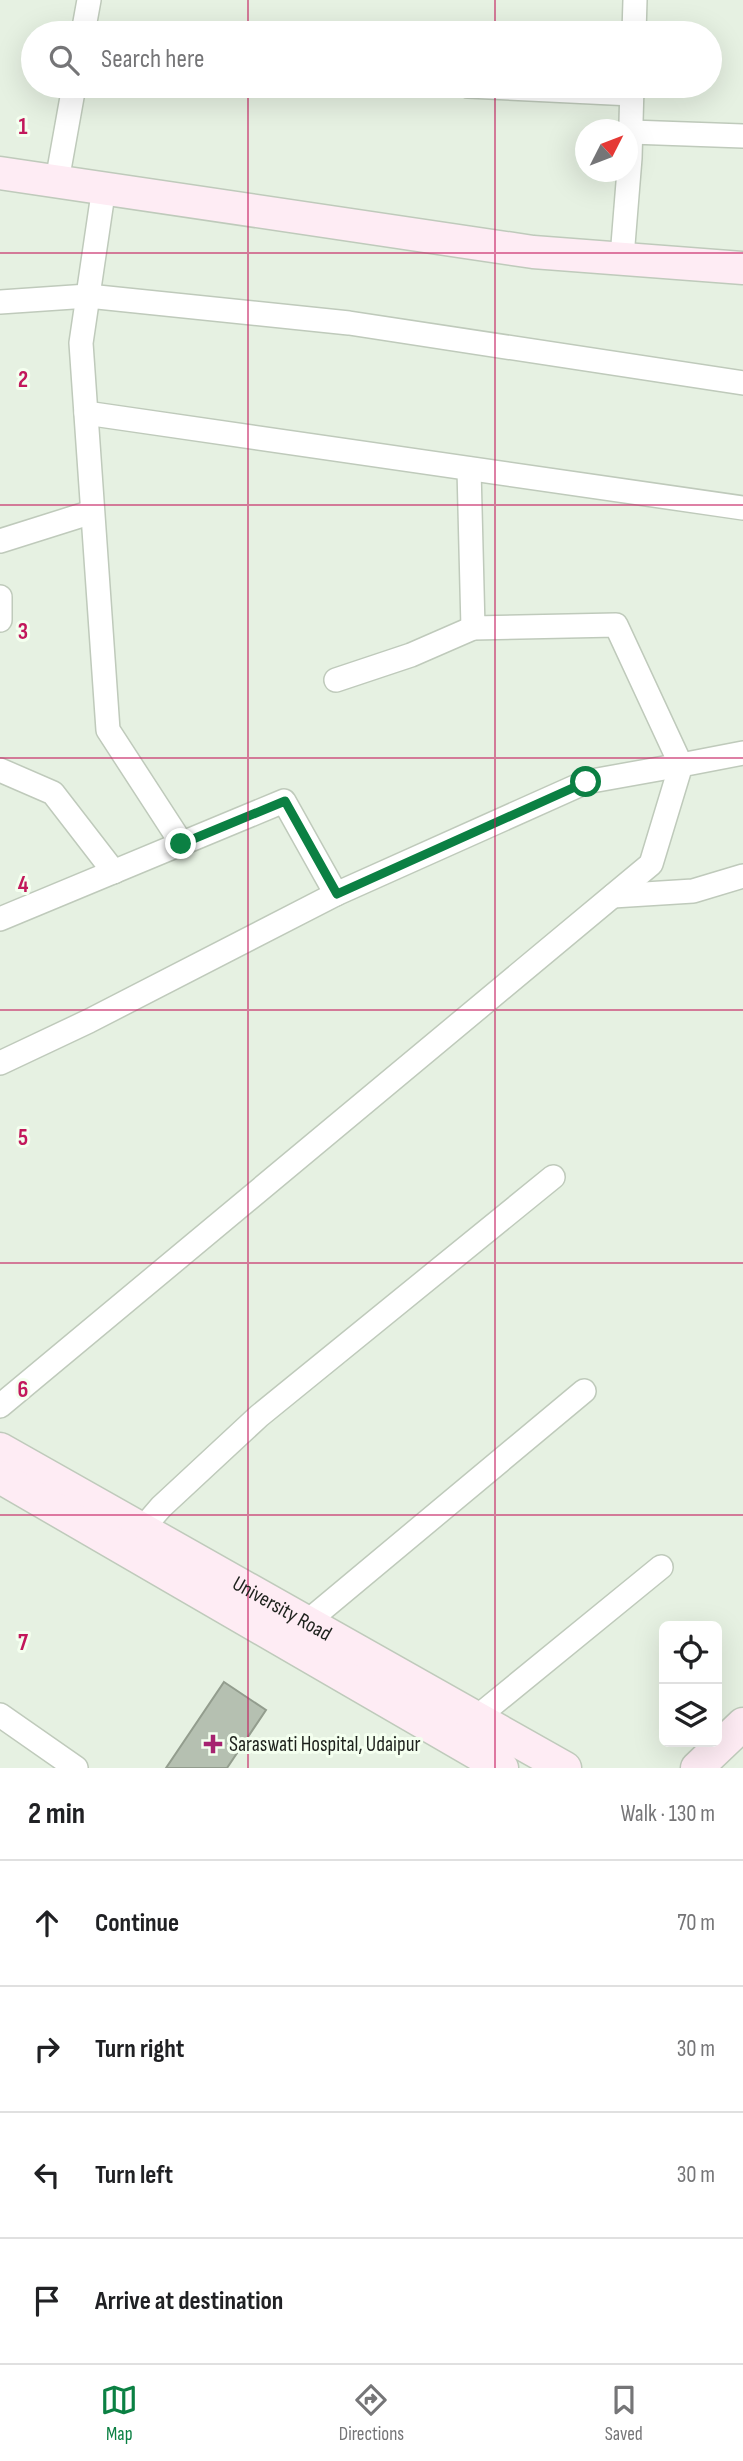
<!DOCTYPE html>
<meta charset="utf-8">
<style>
body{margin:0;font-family:"Sofia Sans Condensed",sans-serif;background:#f6f6f6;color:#202124}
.controls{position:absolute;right:21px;bottom:21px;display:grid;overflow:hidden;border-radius:10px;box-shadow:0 7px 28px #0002}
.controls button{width:63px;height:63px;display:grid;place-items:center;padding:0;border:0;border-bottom:2px solid #e0e0e0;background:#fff;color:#202124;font:35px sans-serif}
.compass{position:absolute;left:575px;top:119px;width:63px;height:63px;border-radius:50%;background:#fff;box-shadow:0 7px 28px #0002;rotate:48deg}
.stop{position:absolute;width:21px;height:21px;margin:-16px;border:5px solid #0b8043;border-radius:50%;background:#fff}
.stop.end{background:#0b8043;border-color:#fff;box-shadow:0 2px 7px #0008}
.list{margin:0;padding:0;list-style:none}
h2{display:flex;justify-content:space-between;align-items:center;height:91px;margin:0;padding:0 28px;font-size:30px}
h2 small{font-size:23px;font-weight:400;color:#757577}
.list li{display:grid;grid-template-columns:46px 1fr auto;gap:21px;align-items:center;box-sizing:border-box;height:126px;padding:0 28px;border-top:2px solid #e0e0e0}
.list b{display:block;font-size:26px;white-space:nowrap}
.list em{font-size:23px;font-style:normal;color:#757577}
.icon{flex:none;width:38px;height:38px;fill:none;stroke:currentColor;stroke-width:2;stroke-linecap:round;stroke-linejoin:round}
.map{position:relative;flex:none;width:743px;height:1768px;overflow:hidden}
.search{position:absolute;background:#fff;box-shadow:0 7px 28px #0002;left:21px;right:21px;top:21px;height:77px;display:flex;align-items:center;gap:18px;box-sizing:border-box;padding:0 24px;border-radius:38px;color:#757577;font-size:26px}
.sheet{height:595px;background:#fff}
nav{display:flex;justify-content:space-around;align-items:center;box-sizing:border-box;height:98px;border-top:2px solid #e0e0e0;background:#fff;font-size:19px;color:#757577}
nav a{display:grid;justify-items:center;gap:4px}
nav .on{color:#0b8043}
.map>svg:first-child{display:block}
.building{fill:#b5c0b1;stroke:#939d8e;stroke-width:2}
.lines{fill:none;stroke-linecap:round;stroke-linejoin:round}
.street-casing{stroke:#bfcabb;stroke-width:26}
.secondary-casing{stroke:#bfcabb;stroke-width:35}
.street{stroke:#fff;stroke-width:23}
.secondary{stroke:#feecf4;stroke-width:32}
.route{stroke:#0b8043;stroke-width:9}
.grid{fill:none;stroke:#c2185b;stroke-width:2;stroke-opacity:0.55}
.poi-dot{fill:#a62370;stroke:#f4ffef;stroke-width:2.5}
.labels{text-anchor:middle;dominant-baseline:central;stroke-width:6;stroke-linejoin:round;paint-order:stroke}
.street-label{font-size:21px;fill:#1d211c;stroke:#f4ffef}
.poi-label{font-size:21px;fill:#1d211c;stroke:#f4ffef;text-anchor:start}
.grid-label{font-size:23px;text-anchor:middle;font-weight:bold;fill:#c2185b;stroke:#f4ffef;stroke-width:6;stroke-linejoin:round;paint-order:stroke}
</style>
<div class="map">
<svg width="743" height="1768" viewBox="0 0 743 1768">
<rect width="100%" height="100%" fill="#e6f1e2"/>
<polygon class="building" points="224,1682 266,1710 227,1768 166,1768"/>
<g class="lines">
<g class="street-casing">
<g id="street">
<polyline points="83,33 89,0"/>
<polyline points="634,33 635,0"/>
<polyline points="468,86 632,94"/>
<polyline points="631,132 743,136"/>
<polyline points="57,181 74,86"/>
<polyline points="104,187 81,343 108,730 182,844"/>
<polyline points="622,257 630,158 632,86"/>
<polyline points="0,302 88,296 349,323 743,383"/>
<polyline points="86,413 743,508"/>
<polyline points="0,541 92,512"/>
<polyline points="0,597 0,620"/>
<polyline points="336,680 411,655 473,628"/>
<polyline points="0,770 53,793 114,872"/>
<polyline points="336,894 586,782 681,765 616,625 473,628 469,469"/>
<polyline points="613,896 693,891 743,876"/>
<polyline points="0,919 284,801 336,894 89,1021 0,1063"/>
<polyline points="0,1406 651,864 681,765 743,753"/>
<polyline points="142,1529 161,1507 259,1416 553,1177"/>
<polyline points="307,1622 584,1391"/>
<polyline points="0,1715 76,1768"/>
<polyline points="476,1718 661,1567"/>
</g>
</g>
<g class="secondary-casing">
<g id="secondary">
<polyline points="0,173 533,252 743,268"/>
<path id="s1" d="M0 1449 565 1768"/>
<polyline points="0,1477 502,1768"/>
<polyline points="697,1768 743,1724"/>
</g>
</g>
<use href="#street" class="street"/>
<use href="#secondary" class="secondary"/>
</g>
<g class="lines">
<polyline class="route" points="181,844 285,801 337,894 586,782"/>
</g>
<path class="grid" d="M248 0V33M495 0V33M248 86V1768M495 86V1768M0 253H743M0 505H743M0 758H743M0 1010H743M0 1263H743M0 1515H743"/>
<path class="poi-dot" d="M209.5 1733.5h7v7h7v7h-7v7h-7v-7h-7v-7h7z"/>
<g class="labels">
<g class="street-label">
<text stroke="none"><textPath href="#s1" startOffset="324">University Road</textPath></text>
</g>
<g class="poi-label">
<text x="229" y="1744">Saraswati Hospital, Udaipur</text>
</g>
</g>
<g class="grid-label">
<text x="23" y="134">1</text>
<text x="23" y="387">2</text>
<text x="23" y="639">3</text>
<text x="23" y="892">4</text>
<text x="23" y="1145">5</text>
<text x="23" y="1397">6</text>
<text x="23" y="1650">7</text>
</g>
</svg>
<div class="controls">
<button><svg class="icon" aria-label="locate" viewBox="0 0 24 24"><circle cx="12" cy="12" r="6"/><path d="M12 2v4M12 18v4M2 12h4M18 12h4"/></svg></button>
<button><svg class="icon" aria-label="layers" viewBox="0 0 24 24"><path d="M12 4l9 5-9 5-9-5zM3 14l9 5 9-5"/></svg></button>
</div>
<svg class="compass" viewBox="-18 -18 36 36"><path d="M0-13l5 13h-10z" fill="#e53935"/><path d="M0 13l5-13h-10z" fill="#757577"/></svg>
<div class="stop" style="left:586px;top:782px"></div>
<div class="stop end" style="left:181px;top:844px"></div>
<div class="search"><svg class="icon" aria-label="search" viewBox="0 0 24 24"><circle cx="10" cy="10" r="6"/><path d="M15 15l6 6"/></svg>Search here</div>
</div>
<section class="sheet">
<h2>2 min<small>Walk · 130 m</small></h2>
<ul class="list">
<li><svg class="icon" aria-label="ahead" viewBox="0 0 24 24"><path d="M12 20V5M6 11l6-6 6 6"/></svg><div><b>Continue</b></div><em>70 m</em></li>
<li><svg class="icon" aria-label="right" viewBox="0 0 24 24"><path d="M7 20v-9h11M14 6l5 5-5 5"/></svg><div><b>Turn right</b></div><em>30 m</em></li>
<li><svg class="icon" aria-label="left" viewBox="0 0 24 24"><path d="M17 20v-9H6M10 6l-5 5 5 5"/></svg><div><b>Turn left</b></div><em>30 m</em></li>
<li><svg class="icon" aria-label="arrive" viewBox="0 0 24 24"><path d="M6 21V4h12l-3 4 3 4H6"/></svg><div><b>Arrive at destination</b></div></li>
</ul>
</section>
<nav>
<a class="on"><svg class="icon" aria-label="map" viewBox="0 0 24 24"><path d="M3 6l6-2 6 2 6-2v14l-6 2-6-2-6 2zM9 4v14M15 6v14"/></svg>Map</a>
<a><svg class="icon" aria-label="directions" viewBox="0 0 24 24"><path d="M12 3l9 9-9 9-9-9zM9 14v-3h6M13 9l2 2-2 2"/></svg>Directions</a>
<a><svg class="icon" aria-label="saved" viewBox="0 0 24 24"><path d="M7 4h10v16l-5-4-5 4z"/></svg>Saved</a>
</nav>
